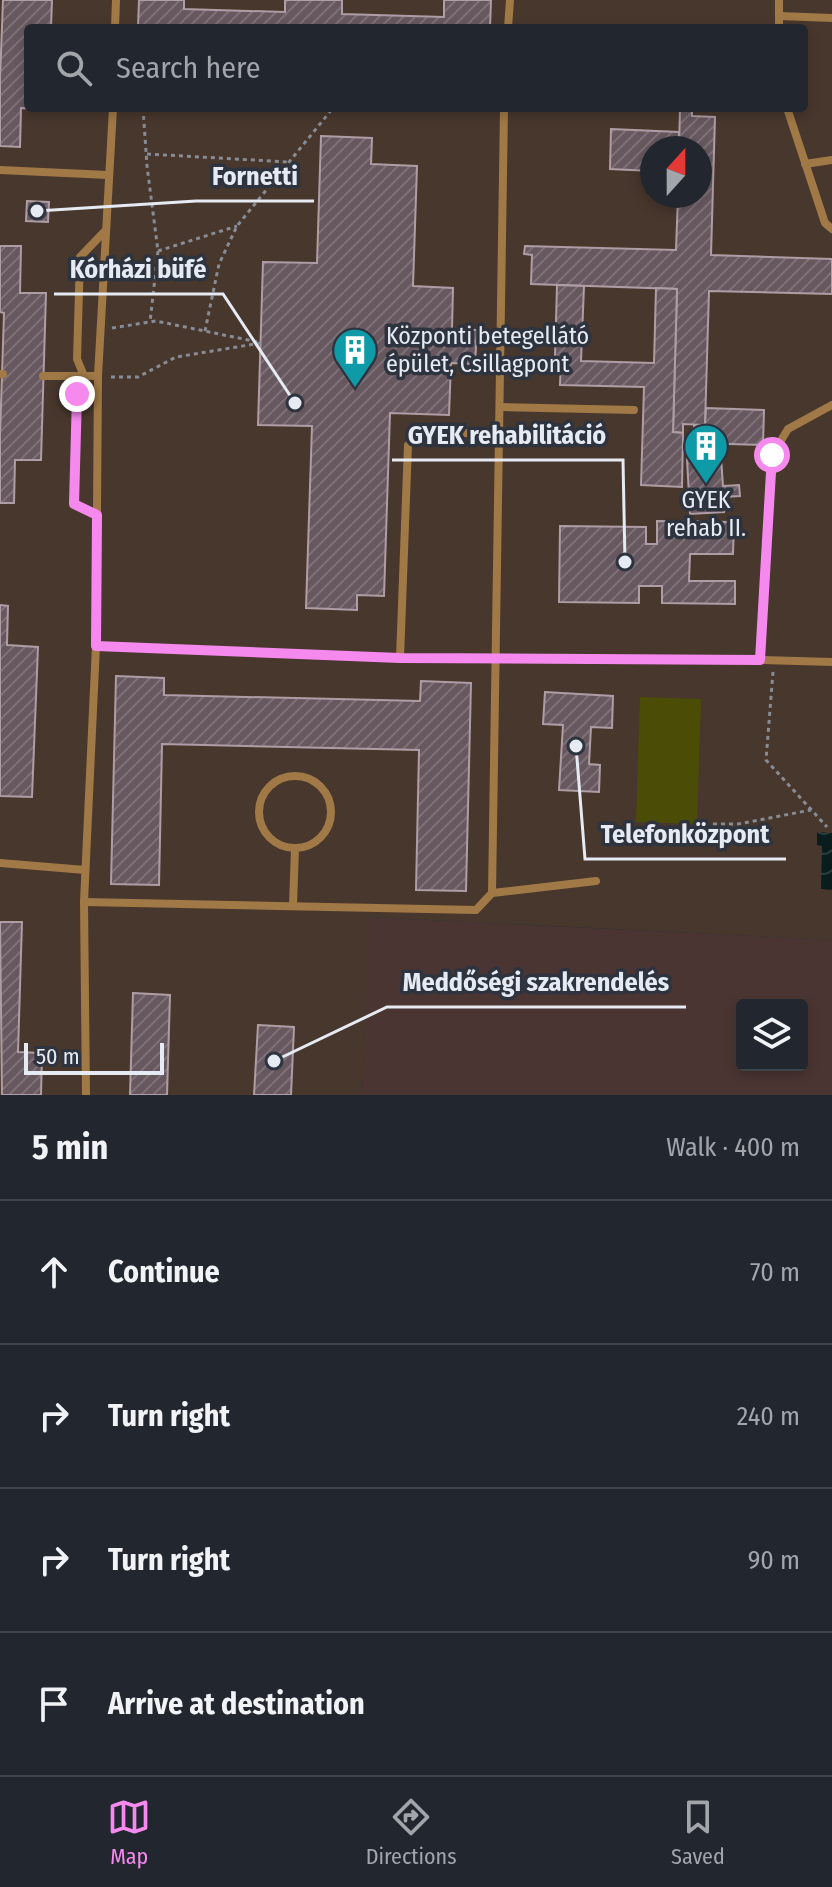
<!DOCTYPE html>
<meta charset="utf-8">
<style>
body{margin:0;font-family:"Fira Sans Condensed",sans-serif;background:#2e333b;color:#f1f3f6}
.controls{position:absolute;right:24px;bottom:24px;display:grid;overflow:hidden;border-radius:8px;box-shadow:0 4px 12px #0003}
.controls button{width:72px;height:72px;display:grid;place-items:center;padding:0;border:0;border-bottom:2px solid #3f444b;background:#22272f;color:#f1f3f6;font:40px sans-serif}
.compass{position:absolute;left:640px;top:136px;width:72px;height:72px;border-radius:50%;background:#22272f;box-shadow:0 4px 12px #0003;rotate:21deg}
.scale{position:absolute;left:24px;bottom:20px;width:140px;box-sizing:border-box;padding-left:8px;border:4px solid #e6eaf2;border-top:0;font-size:22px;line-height:28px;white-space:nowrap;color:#e6eaf2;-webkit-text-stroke:6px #2e343f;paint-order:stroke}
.stop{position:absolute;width:24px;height:24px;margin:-18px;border:6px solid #f689ee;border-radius:50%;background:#fff}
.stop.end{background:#f689ee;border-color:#fff;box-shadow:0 2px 8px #0008}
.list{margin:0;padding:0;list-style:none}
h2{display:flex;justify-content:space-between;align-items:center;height:104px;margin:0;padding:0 32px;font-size:34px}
h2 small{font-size:26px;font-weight:400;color:#a2a5aa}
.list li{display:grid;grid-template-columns:52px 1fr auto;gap:24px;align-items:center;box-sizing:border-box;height:144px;padding:0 32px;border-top:2px solid #3f444b}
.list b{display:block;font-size:30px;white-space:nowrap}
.list em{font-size:26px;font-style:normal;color:#a2a5aa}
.icon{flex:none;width:44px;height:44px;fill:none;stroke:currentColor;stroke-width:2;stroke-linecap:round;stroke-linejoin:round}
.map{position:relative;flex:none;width:832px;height:1095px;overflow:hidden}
.search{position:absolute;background:#22272f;box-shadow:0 4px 12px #0003;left:24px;right:24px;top:24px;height:88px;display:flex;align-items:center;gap:20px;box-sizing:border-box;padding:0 28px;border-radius:8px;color:#a2a5aa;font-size:30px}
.sheet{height:680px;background:#22272f}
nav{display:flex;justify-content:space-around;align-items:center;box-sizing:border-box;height:112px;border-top:2px solid #3f444b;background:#22272f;font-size:22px;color:#a2a5aa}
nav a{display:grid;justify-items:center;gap:4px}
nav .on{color:#f689ee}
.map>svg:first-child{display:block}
.industrial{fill:#4a3532;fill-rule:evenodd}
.medical{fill:#48372d;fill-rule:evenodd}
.park{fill:#4b4c05}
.water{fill:url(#water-waves)}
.building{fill:url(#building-hatch);stroke:#ae9da4;stroke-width:2}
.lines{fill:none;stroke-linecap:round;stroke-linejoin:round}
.path{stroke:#878c95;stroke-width:3;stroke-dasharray:4 4;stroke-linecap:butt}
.lane{stroke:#a07946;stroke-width:8}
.route{stroke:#f689ee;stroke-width:10}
.labels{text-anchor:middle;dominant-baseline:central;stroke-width:7;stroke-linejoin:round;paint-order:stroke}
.poi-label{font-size:24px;fill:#e6eaf2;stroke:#2e343f;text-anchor:start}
.leader{fill:none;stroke:#e6eaf2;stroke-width:3}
.callout-dot{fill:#e6eaf2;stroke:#2e343f;stroke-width:3}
.callout-label{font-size:26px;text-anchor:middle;font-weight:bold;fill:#e6eaf2;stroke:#2e343f;stroke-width:7;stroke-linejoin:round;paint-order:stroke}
</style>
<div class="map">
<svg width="832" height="1095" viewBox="0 0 832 1095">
<defs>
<pattern id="water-waves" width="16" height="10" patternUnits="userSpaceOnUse" patternTransform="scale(2)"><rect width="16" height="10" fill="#091c1e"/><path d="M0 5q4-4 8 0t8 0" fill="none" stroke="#2d3d3f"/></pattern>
<pattern id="building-hatch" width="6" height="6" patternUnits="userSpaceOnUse" patternTransform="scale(2)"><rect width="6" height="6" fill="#67585f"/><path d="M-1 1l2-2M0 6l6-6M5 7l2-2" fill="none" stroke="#7d7076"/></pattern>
</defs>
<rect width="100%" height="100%" fill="#2e343f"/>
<path class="industrial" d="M369 917 832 940V1095H362ZM742 1005H802V1065H742Z"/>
<path class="medical" d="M0 0H832V940L370 917 362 1095H0ZM28 28H804V108H28ZM652 148H700V196H652Z"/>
<polygon class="park" points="640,697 701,699 697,824 636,822"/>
<polygon class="water" points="817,832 832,833 832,890 821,889 822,846 817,845"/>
<g class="building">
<polygon points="3,0 52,0 51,28 28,28 28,108 48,109 21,108 20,147 0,146 0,79"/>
<polygon points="139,0 184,0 184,9 285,12 285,0 342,0 342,14 444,17 444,0 491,0 490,28 138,28"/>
<polygon points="680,108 692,108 692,116 715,117 711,255 832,259 832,294 709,291 705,425 683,424 683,433 673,432 677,289 531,284 532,255 524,254 525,246 676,250 678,196 700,196 700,148 679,148"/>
<polygon points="611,129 679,132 679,148 652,148 652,171 610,169"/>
<polygon points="321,136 372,138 371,164 417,166 413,286 453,288 452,329 477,330 475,364 451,363 449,415 390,413 384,596 357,595 357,610 306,608 312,426 258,425 263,262 317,263"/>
<polygon points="27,201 49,202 48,222 26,221"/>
<polygon points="0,246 21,246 20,293 46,293 41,460 15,460 14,503 0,503 0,436 4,313 0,312"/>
<polygon points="557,285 584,286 581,361 654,363 656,288 677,289 673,432 683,433 682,487 641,485 644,387 560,385 561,358 555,357"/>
<polygon points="706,408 764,410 763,445 694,443 694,425 705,425"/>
<polygon points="721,457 723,486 739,485 740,496 723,497 724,512 690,514 687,459"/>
<polygon points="657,521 734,522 733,554 690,554 689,581 735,581 735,604 662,603 662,586 639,586 639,603 559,602 560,526 646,527 646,544 657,544"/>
<polygon points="0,605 8,606 7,645 38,647 32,797 0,796"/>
<polygon points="116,676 164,678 164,695 420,701 421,681 471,683 466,891 416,890 419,750 162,744 159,885 111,884"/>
<polygon points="545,692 613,696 612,728 591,727 589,764 600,765 599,792 559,790 563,725 543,724"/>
<polygon points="0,922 22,922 18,1052 42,1053 41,1095 2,1095"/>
<polygon points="133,993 170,995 167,1095 130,1095"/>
<polygon points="258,1025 294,1027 291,1095 254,1095"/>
</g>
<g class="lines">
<g class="path">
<polyline points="143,108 147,166 158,251 150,322"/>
<polyline points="147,154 289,162"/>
<polyline points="158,251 237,226"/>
<polyline points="112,328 156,321 258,342"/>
<polyline points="205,331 219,264 237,226 333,108"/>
<polyline points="111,377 138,377 176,357 261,343"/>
<polyline points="773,672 766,760 827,827"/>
<polyline points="697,824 738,824 811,810"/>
</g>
<g class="lane">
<polyline points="779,16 832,18"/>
<polyline points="115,28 116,0"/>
<polyline points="508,28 510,0"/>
<polyline points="779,28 779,0"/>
<polyline points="787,108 825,223 832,229"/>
<polyline points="805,164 832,160"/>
<polyline points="0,170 108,175"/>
<polyline points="0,374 3,374"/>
<polyline points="43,376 98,376"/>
<polyline points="500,407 634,410"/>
<polyline points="97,515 74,504 77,394 84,376 77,359 80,257 105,231"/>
<polyline points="96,646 400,658 760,660 832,662"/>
<polyline points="400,658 408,445 428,432 500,434"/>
<polyline points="760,660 772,455 788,429 832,405"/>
<circle cx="295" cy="812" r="36"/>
<polyline points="0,863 85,870"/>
<polyline points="492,893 596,881"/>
<polyline points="84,902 476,910 492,893 504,108"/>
<polyline points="293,906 295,848"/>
<polyline points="86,1095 84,902 96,646 98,376 113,108"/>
</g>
</g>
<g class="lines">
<polyline class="route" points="77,394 74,504 97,515 96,646 400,658 760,660 772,455"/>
</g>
<defs>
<g id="building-pin" transform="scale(2.3)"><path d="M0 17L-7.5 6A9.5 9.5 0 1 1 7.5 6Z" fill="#0f9aa8" stroke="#2e343f"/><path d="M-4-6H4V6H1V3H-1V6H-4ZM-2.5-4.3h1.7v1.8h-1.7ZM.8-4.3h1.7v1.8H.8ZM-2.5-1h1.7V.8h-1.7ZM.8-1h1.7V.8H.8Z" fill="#fff"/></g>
</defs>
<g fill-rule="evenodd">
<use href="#building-pin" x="355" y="350"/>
<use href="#building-pin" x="706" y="446"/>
</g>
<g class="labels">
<g class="poi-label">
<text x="386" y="336">Központi betegellátó<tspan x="386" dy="28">épület, Csillagpont</tspan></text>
<text x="706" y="500" text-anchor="middle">GYEK<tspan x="706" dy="28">rehab II.</tspan></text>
</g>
</g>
<path class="leader" d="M37 211L196 201H314M295 403L223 294H54M625 562L623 460H392M576 746L585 859H786M274 1061L387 1007H686"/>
<g class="callout-dot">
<circle cx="37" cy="211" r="8"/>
<circle cx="295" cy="403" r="8"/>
<circle cx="625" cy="562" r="8"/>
<circle cx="576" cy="746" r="8"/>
<circle cx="274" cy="1061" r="8"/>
</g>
<g class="callout-label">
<text x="255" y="185">Fornetti</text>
<text x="138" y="278">Kórházi büfé</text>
<text x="507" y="444">GYEK rehabilitáció</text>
<text x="685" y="843">Telefonközpont</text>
<text x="536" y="991">Meddőségi szakrendelés</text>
</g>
</svg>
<div class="controls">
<button><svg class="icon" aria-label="layers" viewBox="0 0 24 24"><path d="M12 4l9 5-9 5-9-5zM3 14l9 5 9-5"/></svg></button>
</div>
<svg class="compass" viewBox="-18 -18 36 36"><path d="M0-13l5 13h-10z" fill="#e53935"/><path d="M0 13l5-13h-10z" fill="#a2a5aa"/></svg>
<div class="scale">50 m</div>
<div class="stop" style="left:772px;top:455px"></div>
<div class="stop end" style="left:77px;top:394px"></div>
<div class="search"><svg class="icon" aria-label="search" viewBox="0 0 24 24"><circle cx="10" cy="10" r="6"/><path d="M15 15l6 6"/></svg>Search here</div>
</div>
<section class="sheet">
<h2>5 min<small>Walk · 400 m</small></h2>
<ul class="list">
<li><svg class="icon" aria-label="ahead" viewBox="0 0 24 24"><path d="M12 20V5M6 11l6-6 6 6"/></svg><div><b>Continue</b></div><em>70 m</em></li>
<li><svg class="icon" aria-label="right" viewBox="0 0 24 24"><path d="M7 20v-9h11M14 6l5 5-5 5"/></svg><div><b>Turn right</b></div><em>240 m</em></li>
<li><svg class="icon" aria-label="right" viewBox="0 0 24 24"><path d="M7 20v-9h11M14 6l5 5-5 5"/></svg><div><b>Turn right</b></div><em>90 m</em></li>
<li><svg class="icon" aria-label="arrive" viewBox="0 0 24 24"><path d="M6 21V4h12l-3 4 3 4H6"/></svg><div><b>Arrive at destination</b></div></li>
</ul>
</section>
<nav>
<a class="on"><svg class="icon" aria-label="map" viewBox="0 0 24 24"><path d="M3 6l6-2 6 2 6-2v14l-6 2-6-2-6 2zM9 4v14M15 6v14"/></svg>Map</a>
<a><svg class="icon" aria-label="directions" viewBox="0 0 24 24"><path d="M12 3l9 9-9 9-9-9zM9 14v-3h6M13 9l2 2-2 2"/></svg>Directions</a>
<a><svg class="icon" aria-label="saved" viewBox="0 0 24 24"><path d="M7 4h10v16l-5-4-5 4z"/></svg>Saved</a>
</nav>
